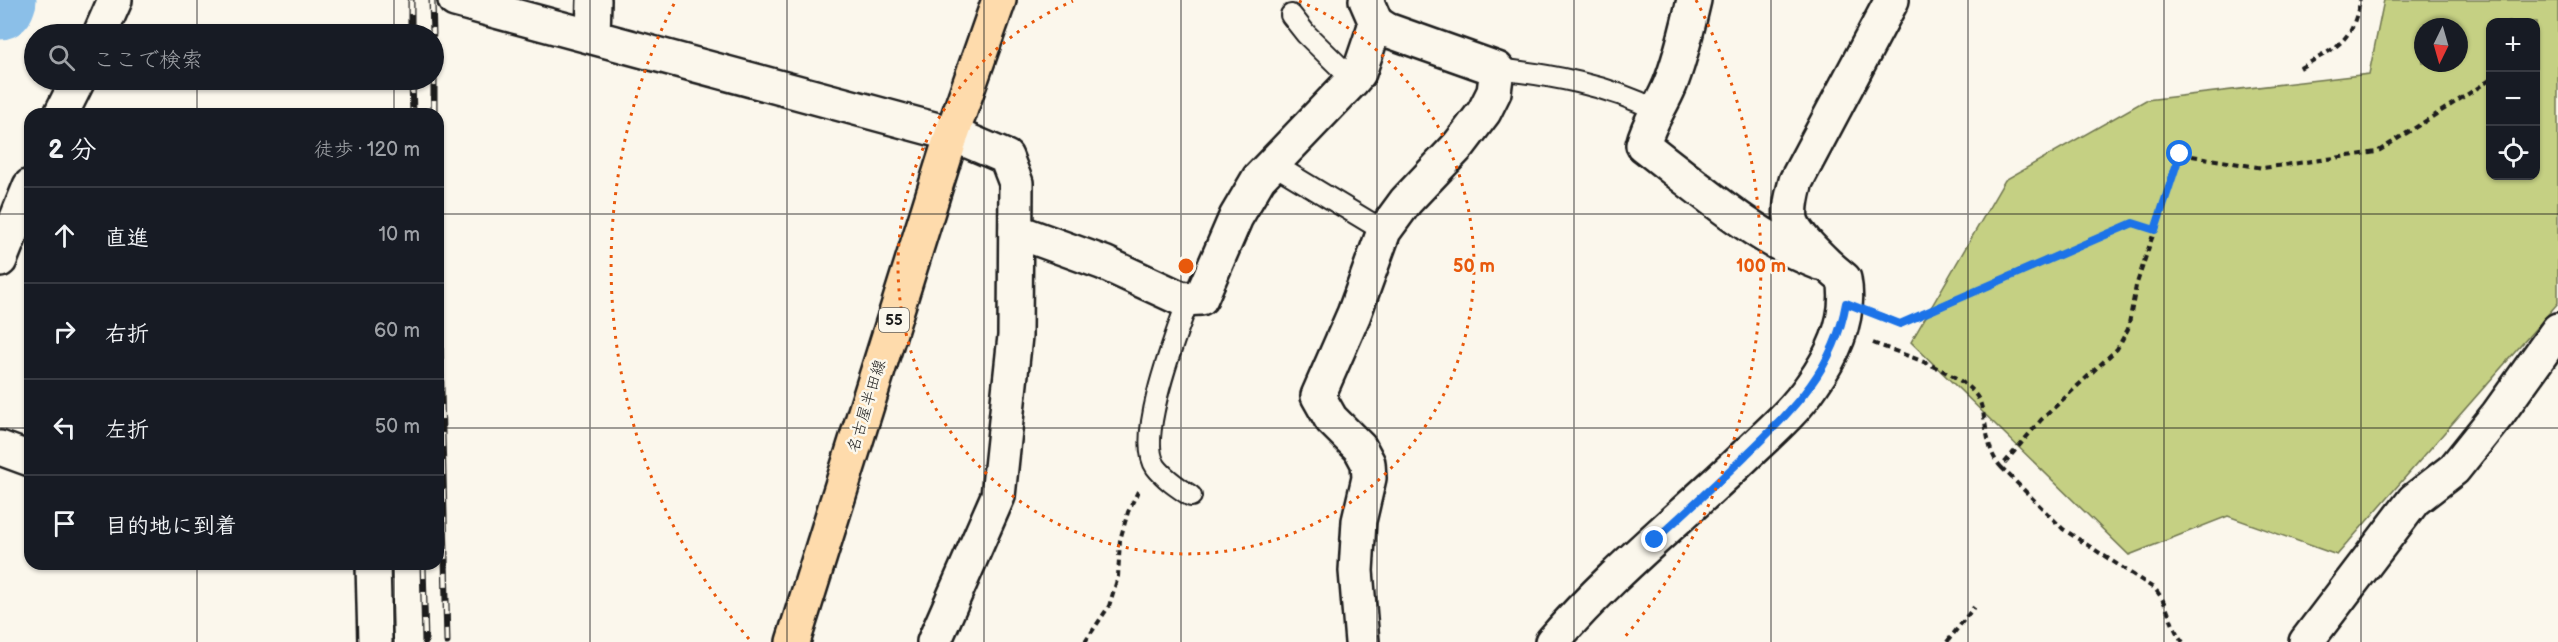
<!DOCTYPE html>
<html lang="ja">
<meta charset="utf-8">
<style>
body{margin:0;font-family:"Balsamiq Sans","Klee One",sans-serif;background:#20242c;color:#f1f3f6}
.controls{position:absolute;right:18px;top:18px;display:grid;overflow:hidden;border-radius:12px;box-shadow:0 2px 4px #0004}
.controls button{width:54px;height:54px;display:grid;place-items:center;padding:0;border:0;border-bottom:2px solid #363941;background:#171b24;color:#f1f3f6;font:30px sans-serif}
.compass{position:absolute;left:2414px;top:18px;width:54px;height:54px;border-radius:50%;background:#171b24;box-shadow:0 2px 4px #0004;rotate:185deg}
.stop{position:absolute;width:18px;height:18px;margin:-14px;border:4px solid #1a73e8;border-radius:50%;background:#fff}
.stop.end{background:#1a73e8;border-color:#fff;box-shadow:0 2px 6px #0008}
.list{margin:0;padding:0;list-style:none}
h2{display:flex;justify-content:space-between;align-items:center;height:78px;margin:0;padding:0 24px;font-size:26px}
h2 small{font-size:20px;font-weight:400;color:#9ea1a6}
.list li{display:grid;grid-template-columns:39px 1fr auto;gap:18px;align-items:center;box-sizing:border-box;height:96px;padding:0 24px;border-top:2px solid #363941}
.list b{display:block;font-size:22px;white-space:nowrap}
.list em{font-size:20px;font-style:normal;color:#9ea1a6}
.icon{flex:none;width:33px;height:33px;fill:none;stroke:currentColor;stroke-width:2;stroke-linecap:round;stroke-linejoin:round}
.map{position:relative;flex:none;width:2558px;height:642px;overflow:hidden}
.search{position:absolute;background:#171b24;box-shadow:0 2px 4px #0004;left:24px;top:24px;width:420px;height:66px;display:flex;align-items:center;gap:15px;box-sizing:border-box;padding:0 21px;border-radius:33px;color:#9ea1a6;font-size:22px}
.panel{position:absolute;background:#171b24;box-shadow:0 2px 4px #0004;left:24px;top:108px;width:420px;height:462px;border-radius:18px}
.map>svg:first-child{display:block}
.green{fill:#c5d083;stroke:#707650;stroke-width:1.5;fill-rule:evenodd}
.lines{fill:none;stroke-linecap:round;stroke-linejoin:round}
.river{stroke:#8bbfe8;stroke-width:69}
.service-casing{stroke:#1c1c1c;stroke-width:24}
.minor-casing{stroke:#1c1c1c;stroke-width:38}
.tertiary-casing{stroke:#1c1c1c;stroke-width:38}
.primary-casing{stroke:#1c1c1c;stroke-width:38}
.path{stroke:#1c1c1c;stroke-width:4;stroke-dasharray:6 4.5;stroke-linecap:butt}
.service{stroke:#fbf7ec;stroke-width:20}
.minor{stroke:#fbf7ec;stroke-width:33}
.tertiary{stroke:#fbf7ec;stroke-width:33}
.primary{stroke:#fedbac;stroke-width:33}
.rail-casing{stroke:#1c1c1c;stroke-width:7}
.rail{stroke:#fbf7ec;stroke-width:4.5;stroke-dasharray:14;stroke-linecap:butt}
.route{stroke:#1a73e8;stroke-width:8}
.grid{fill:none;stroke:#1c1c1c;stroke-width:1.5;stroke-opacity:0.55}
.ring{fill:none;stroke:#e8590c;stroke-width:3;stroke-dasharray:3 6}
.labels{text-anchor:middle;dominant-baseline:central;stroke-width:5;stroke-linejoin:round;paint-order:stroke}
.shield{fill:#fbf7ec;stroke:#5f5e5a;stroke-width:1.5}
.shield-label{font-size:15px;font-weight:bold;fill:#1c1c1c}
.street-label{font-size:16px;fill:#1c1c1c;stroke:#fbf7ec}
.centre{fill:#e8590c;stroke:#fbf7ec;stroke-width:3}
.ring-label{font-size:18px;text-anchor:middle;font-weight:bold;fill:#e8590c;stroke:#fbf7ec;stroke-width:5;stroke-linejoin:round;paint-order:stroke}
</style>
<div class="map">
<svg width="2558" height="642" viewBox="0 0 2558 642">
<rect width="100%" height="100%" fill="#fbf7ec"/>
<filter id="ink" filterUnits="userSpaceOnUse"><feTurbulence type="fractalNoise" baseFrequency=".0167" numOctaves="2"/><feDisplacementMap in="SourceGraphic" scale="12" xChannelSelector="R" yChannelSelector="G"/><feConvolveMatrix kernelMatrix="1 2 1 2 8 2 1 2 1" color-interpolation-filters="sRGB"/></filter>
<g filter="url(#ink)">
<path class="green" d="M2384 0H2558V303L2337 555 2228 516 2129 555 1911 342 2005 180 2146 100 2369 74ZM2490 22H2536V176H2490ZM2423 27H2459V63H2423Z"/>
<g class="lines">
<polyline class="river" points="0,5 2,0"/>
<g class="service-casing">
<g id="service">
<polyline points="1291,15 1306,34 1353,80"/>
<path d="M1497 69C1551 75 1608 85 1656 110"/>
<polyline points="1275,162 1283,170 1384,231"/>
<path d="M1189 298C1177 332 1135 438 1156 467 1165 479 1179 488 1191 496"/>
</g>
</g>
<g class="minor-casing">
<g id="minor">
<path d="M1694 0C1687 29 1681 58 1670 85 1661 107 1649 121 1643 145 1699 188 1754 238 1820 263"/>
<polyline points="100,34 115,0"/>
<polyline points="593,36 594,0"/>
<polyline points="61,114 78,80"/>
<polyline points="1016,231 1104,263 1182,299 1201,298 1236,217 1259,178 1353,80 1359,73 1376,23 1366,0"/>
<polyline points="0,260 30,186"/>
<polyline points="0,448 30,459"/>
<polyline points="373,564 375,642"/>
<polyline points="934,642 998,496 1015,336 1016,183 1006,157 952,134"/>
<polyline points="1362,642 1356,571 1359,521 1369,478 1368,463 1360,448 1331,419 1318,396 1354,314 1384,231 1406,201 1459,145 1484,112 1494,92 1497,69 1387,30 1376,23"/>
<path d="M1552 642C1610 574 1682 517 1746 455 1769 433 1794 412 1812 385 1834 354 1851 316 1844 279 1830 268 1794 235 1791 219 1789 206 1793 193 1796 181L1892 0"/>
<polyline points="2306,642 2414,500 2454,469 2498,414 2558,330"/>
</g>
</g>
<g class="tertiary-casing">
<polyline id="tertiary" points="455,0 952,134"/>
</g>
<g class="primary-casing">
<polyline id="primary" points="793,642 952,134 999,0"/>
</g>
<g class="path">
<path d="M2300 68C2336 47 2352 44 2360 0"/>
<polyline points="1881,316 1900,324 2133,223 2155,230"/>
<path d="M1873 343C1901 354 1968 373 1980 402 1988 424 1985 450 2001 467L2041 420 2117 349 2128 329 2136 286 2180 154 2263 168 2377 152 2490 80"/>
<path d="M2001 467 2063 529 2155 589C2170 606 2169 625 2183 642"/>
<polyline points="1085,642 1109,606 1118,577 1120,540 1128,512 1138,491"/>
<polyline points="1947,642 1974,607"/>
</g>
<use href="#service" class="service"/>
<use href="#minor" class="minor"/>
<use href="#tertiary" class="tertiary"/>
<use href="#primary" class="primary"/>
<g class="rail-casing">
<g id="rail">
<polyline points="411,0 411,34"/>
<polyline points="432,0 433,34"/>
<polyline points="434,72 434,114"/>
<polyline points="412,80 413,114"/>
<polyline points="438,265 447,642"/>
<polyline points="423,564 425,642"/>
</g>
</g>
<use href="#rail" class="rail"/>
</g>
</g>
<g class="lines" filter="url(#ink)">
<path class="route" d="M1655 540C1685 512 1715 485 1745 456 1792 410 1834 371 1846 303L1900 324 2133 223 2155 230 2180 154"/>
</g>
<path class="grid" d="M197 0V34M394 0V34M590 0V642M787 0V642M984 0V642M1181 0V642M1377 0V642M1574 0V642M1771 0V642M1968 0V642M2164 0V642M2361 0V642M197 80V114M394 80V114M0 214H30M438 214H2558M0 428H30M438 428H2558M197 564V642M394 564V642"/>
<g class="ring">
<path d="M1299 1A288 288 0 1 1 1073 1"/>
<path d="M749 639A575 575 0 0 1 676 0M1696 0A575 575 0 0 1 1623 639"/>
</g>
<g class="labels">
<rect class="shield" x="879" y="308" width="30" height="24" rx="4.5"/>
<g class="shield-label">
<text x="894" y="320">55</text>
</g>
<g class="street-label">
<text transform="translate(867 406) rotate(-73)">名古屋半田線</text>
</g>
</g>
<circle cx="1186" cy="266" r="9" class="centre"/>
<g class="ring-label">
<text x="1474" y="272">50 m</text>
<text x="1761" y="272">100 m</text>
</g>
</svg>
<div class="controls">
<button>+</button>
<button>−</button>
<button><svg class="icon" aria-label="locate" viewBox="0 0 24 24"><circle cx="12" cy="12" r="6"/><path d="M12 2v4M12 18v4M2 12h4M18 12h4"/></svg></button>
</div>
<svg class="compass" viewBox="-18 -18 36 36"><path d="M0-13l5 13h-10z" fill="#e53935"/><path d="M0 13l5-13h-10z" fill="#9ea1a6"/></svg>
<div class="stop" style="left:2180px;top:154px"></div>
<div class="stop end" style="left:1655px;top:540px"></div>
<div class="search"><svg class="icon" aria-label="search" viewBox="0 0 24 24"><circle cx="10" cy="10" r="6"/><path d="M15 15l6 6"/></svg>ここで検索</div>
<section class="panel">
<h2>2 分<small>徒歩 · 120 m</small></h2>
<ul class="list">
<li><svg class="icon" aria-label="ahead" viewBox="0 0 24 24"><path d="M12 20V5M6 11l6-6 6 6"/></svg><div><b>直進</b></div><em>10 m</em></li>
<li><svg class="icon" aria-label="right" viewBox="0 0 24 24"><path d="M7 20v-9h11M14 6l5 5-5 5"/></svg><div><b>右折</b></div><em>60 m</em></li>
<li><svg class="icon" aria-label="left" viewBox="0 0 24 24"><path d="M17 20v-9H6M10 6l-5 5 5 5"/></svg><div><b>左折</b></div><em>50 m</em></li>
<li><svg class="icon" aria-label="arrive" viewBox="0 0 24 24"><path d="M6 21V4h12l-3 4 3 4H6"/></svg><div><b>目的地に到着</b></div></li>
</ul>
</section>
</div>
